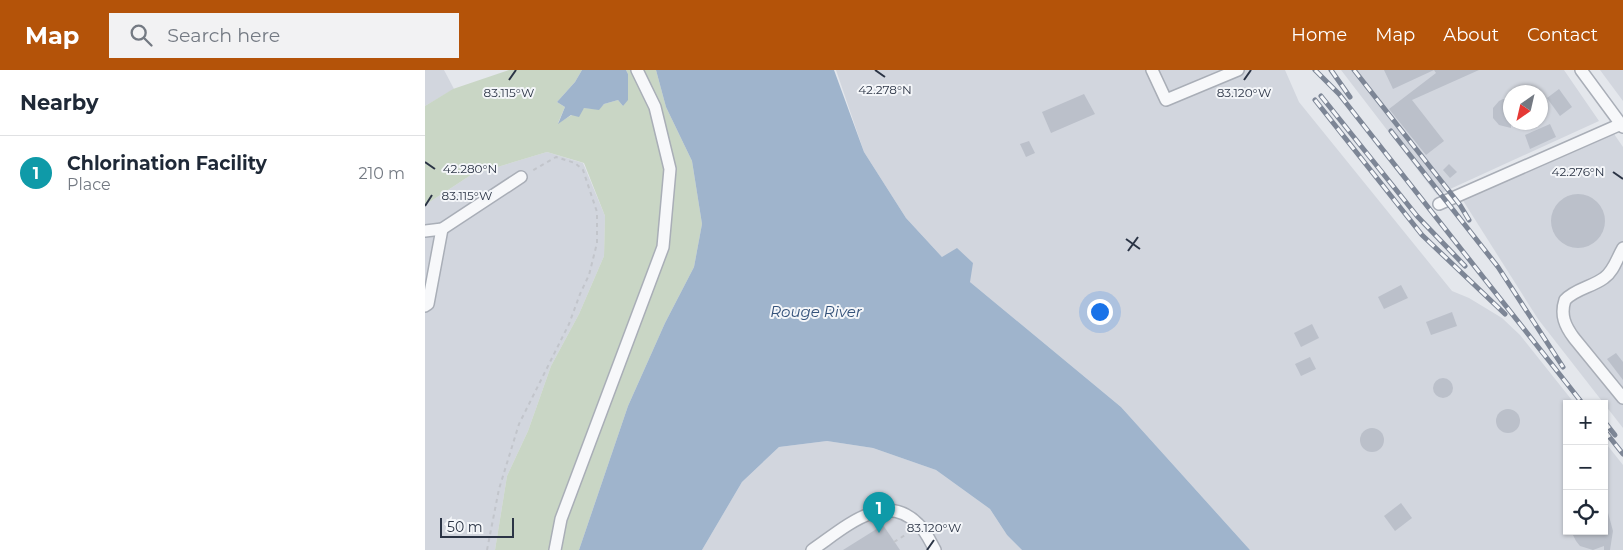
<!DOCTYPE html>
<meta charset="utf-8">
<style>
body{margin:0;font-family:Montserrat,sans-serif;background:#f2f2f3;color:#1f2937}
.controls{position:absolute;right:15px;bottom:15px;display:grid;overflow:hidden;border-radius:0px;box-shadow:0 1px 4px #0004}
.controls button{width:45px;height:45px;display:grid;place-items:center;padding:0;border:0;border-bottom:1px solid #e0e1e3;background:#fff;color:#1f2937;font:25px sans-serif}
.compass{position:absolute;left:1078px;top:15px;width:45px;height:45px;border-radius:50%;background:#fff;box-shadow:0 1px 4px #0004;rotate:214deg}
.scale{position:absolute;left:15px;bottom:12px;width:74px;box-sizing:border-box;padding-left:5px;border:2px solid #2b3445;border-top:0;font-size:14px;line-height:18px;white-space:nowrap;color:#2b3445;-webkit-text-stroke:4px #f4f6f9;paint-order:stroke}
.you{position:absolute;left:674px;top:241px;width:18px;height:18px;margin:-12px;border:4px solid #fff;border-radius:50%;background:#1a73e8;box-shadow:0 0 0 8px #1a73e833}
.badge{display:grid;place-items:center;width:32px;height:32px;border-radius:50%;background:#b45309;color:#fff;font-size:16px;font-weight:700}
.pin{position:absolute;translate:-50% -41px;filter:drop-shadow(0 1px 2px #0008)}
.pin::after{content:'';position:absolute;top:26px;width:18px;height:15px;background:inherit;clip-path:polygon(0 0,100% 0,50% 100%)}
.list{margin:0;padding:0;list-style:none}
h2{display:flex;justify-content:space-between;align-items:center;height:65px;margin:0;padding:0 20px;font-size:21px}
h2 small{font-size:16px;font-weight:400;color:#747a83}
.list li{display:grid;grid-template-columns:32px 1fr auto;gap:15px;align-items:center;box-sizing:border-box;height:75px;padding:0 20px;border-top:1px solid #e0e1e3}
.list b{display:block;font-size:19px;white-space:nowrap}
.list p{margin:0;font-size:16px;white-space:nowrap;color:#747a83}
.list em{font-size:16px;font-style:normal;color:#747a83}
.icon{flex:none;width:28px;height:28px;fill:none;stroke:currentColor;stroke-width:2;stroke-linecap:round;stroke-linejoin:round}
.map{position:relative;flex:none;width:1198px;height:480px;overflow:hidden}
header{display:flex;align-items:center;gap:30px;box-sizing:border-box;height:70px;padding:0 25px;background:#b45309;color:#fff}
header strong{font-size:24px}
nav{display:flex;gap:28px;margin-inline-start:auto;font-size:18px}
.search{width:350px;height:45px;background:#f2f2f3;display:flex;align-items:center;gap:12px;box-sizing:border-box;padding:0 18px;border-radius:0px;color:#747a83;font-size:19px}
main{display:flex}
aside{flex:1;background:#fff}
.map>svg:first-child{display:block}
.built{fill:#d2d6de;fill-rule:evenodd}
.green{fill:#c9d6c5}
.water{fill:#9fb4cc}
.building{fill:#bbc0ca}
.lines{fill:none;stroke-linecap:round;stroke-linejoin:round}
.minor-casing{stroke:#a9aeb7;stroke-width:14}
.path{stroke:#c2c5cb;stroke-width:2;stroke-dasharray:4 4;stroke-linecap:butt}
.minor{stroke:#f7f8fa;stroke-width:11}
.rail-casing{stroke:#7d8696;stroke-width:5}
.rail{stroke:#f4f6f9;stroke-width:3;stroke-dasharray:9;stroke-linecap:butt}
.ticks{fill:none;stroke:#2b3445;stroke-width:2}
.labels{text-anchor:middle;dominant-baseline:central;stroke-width:4;stroke-linejoin:round;paint-order:stroke}
.water-label{font-size:15px;font-style:italic;fill:#34527a;stroke:#f4f6f9}
.ticks-label{font-size:12px;text-anchor:middle;fill:#2b3445;stroke:#f4f6f9;stroke-width:4;stroke-linejoin:round;paint-order:stroke}
</style>
<header>
<strong>Map</strong>
<div class="search"><svg class="icon" aria-label="search" viewBox="0 0 24 24"><circle cx="10" cy="10" r="6"/><path d="M15 15l6 6"/></svg>Search here</div>
<nav><a>Home</a><a>Map</a><a>About</a><a>Contact</a></nav>
</header>
<main>
<aside>
<h2>Nearby<small></small></h2>
<ul class="list">
<li><span class="badge" style="background:#0f9aa8">1</span><div><b>Chlorination Facility</b><p>Place</p></div><em>210 m</em></li>
</ul>
</aside>
<div class="map">
<svg width="1198" height="480" viewBox="0 0 1198 480">
<rect width="100%" height="100%" fill="#e4e7ec"/>
<g class="built">
<polygon points="0,0 19,0 29,19 0,36"/>
<polygon points="411,0 860,0 874,32 1027,221 1044,228 1077,248 1095,265 1150,334 1142,334 1142,461 1179,461 1179,371 1198,395 1198,480 825,480 696,337 545,212 518,188 481,148 439,82"/>
<path d="M916 0H1139L1174 51 1012 125ZM1086 22H1116V52H1086Z"/>
<polygon points="1175,0 1198,0 1198,31"/>
<polygon points="1187,61 1198,77 1198,358 1113,249 1037,129"/>
<polygon points="122,82 158,93 180,146 179,186 154,244 126,296 103,361 82,406 70,480 0,480 0,135 46,105"/>
<polygon points="402,371 448,378 511,400 565,439 582,465 597,480 277,480 317,412 354,377"/>
</g>
<polygon class="green" points="84,0 157,0 150,12 132,32 140,37 133,53 159,38 174,39 179,34 193,30 198,36 203,4 201,0 231,0 241,37 267,91 277,154 269,197 240,253 203,336 154,480 70,480 82,406 103,361 126,296 154,244 179,186 180,146 159,93 122,82 46,105 0,135 0,36 28,19"/>
<g class="water">
<polygon points="157,0 201,0 203,4 203,30 198,36 193,30 179,34 174,40 159,38 154,47 146,45 133,54 140,37 132,32 150,12"/>
<polygon points="231,0 409,0 439,82 481,148 517,187 532,178 548,193 545,212 696,337 825,480 597,480 582,465 565,439 511,400 448,378 402,371 354,377 317,412 277,480 154,480 203,336 240,253 269,197 277,154 267,91 241,37"/>
</g>
<g class="building">
<polygon points="959,0 1054,0 987,30 1019,71 1001,85 964,39 1011,3 1009,0 968,19"/>
<polygon points="1134,19 1147,37 1135,46 1122,28"/>
<polygon points="659,24 670,44 626,63 617,42"/>
<polygon points="1078,29 1086,29 1086,58 1074,55 1068,48 1068,38 1074,31"/>
<polygon points="1125,54 1131,67 1105,79 1100,65"/>
<polygon points="604,71 610,83 601,87 595,74"/>
<polygon points="1024,94 1032,102 1025,108 1018,100"/>
<circle cx="1153" cy="151" r="27"/>
<polygon points="976,215 983,228 959,239 953,227"/>
<polygon points="1027,242 1032,256 1006,265 1001,252"/>
<polygon points="887,254 894,268 876,277 869,263"/>
<polygon points="1191,283 1198,292 1198,310 1182,289"/>
<polygon points="885,287 891,299 876,306 870,294"/>
<circle cx="1018" cy="318" r="10"/>
<circle cx="1083" cy="351" r="12"/>
<circle cx="947" cy="370" r="12"/>
<polygon points="976,433 987,448 970,461 959,446"/>
<polygon points="1179,439 1182,439 1188,461 1185,480 1179,480 1179,476 1168,480 1155,476 1151,471 1146,461 1179,461"/>
<polygon points="458,455 475,480 418,480"/>
</g>
<g class="lines">
<g class="minor-casing">
<g id="minor">
<polyline points="727,0 741,30 813,0"/>
<polyline points="1156,0 1198,57"/>
<polyline points="1014,134 1196,54"/>
<polyline points="0,161 17,159 96,107"/>
<path d="M1198 178C1192 188 1189 201 1179 208 1167 217 1150 219 1140 230 1135 245 1140 256 1149 268L1198 328"/>
<polyline points="0,236 3,234 17,159"/>
<polyline points="130,480 136,449 238,177 245,99 230,37 212,0"/>
<path d="M387 480C417 460 459 419 493 454 501 461 505 471 510 480"/>
</g>
</g>
<g class="path">
<polyline points="469,472 485,462"/>
<polyline points="62,480 74,419 94,354 144,254 155,224 164,205 172,173 172,142 158,100 150,93 131,87 105,102"/>
</g>
<use href="#minor" class="minor"/>
<g class="rail-casing">
<g id="rail">
<polyline points="890,0 914,24 1158,334"/>
<polyline points="906,0 925,27"/>
<polyline points="929,0 1035,135 1044,150"/>
<polyline points="896,26 992,146 1040,196"/>
<polyline points="890,30 997,165 1080,244"/>
<polyline points="966,61 1073,197 1138,297"/>
<polyline points="1179,351 1190,365"/>
<polyline points="1179,360 1198,384"/>
</g>
</g>
<use href="#rail" class="rail"/>
</g>
<path class="ticks" d="M450 0 460 7M84 10 91 0M819 10 826 0M0 92 10 99M1188 102 1198 109M0 136 7 125M701 169 715 179M703 181 713 167M502 480 509 470"/>
<g class="labels">
<g class="water-label">
<text x="391" y="241">Rouge River</text>
</g>
</g>
<g class="ticks-label">
<text x="460" y="24">42.278°N</text>
<text x="84" y="27">83.115°W</text>
<text x="819" y="27">83.120°W</text>
<text x="45" y="103">42.280°N</text>
<text x="1153" y="106">42.276°N</text>
<text x="42" y="130">83.115°W</text>
<text x="509" y="462">83.120°W</text>
</g>
</svg>
<div class="controls">
<button>+</button>
<button>−</button>
<button><svg class="icon" aria-label="locate" viewBox="0 0 24 24"><circle cx="12" cy="12" r="6"/><path d="M12 2v4M12 18v4M2 12h4M18 12h4"/></svg></button>
</div>
<svg class="compass" viewBox="-18 -18 36 36"><path d="M0-13l5 13h-10z" fill="#e53935"/><path d="M0 13l5-13h-10z" fill="#747a83"/></svg>
<div class="scale">50 m</div>
<div class="you"></div>
<div class="pin badge" style="left:454px;top:463px;background:#0f9aa8">1</div>
</div>
</main>
